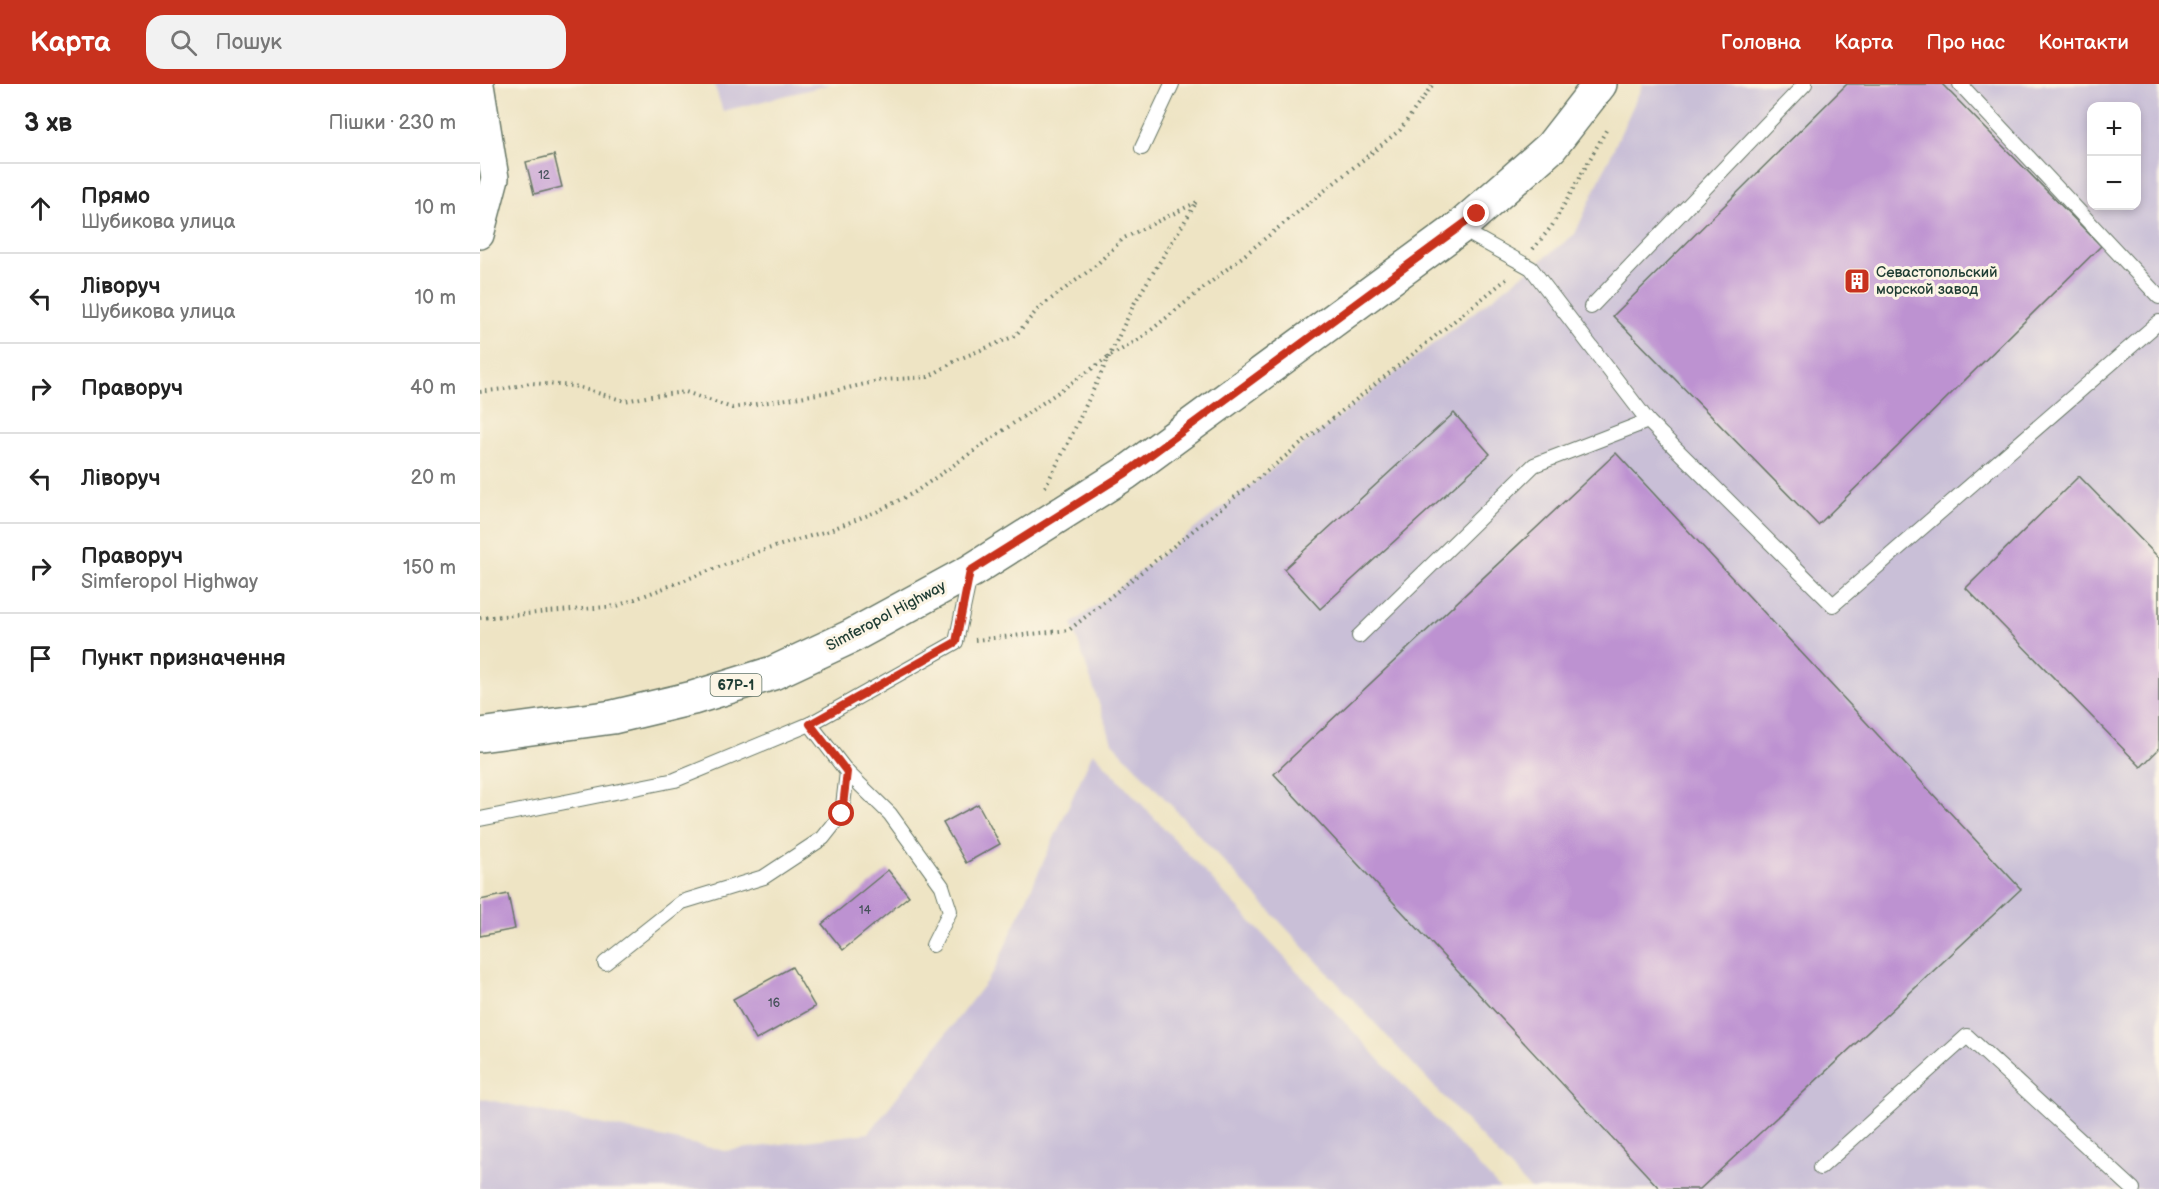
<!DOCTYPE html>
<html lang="uk">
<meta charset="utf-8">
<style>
body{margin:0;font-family:"Balsamiq Sans",sans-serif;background:#f2f2f2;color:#222}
.controls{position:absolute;right:18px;top:18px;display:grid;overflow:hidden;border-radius:12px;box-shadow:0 3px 9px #0003}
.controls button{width:54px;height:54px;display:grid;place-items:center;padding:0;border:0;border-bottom:2px solid #e0e0e0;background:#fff;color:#222;font:30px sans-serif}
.stop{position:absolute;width:18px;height:18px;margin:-14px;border:4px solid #c8321e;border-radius:50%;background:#fff}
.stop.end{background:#c8321e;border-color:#fff;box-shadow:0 2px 6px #0008}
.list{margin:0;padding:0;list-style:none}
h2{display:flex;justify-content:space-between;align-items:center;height:78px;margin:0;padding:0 24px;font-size:26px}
h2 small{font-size:20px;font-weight:400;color:#767676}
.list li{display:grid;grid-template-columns:39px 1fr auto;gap:18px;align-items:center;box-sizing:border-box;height:90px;padding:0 24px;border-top:2px solid #e0e0e0}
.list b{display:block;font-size:22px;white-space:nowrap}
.list p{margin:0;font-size:20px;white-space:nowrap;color:#767676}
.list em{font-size:20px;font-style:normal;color:#767676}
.icon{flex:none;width:33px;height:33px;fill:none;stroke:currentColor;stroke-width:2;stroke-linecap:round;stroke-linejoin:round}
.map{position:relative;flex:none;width:1679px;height:1105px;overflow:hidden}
header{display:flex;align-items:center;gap:36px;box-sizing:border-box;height:84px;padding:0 30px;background:#c8321e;color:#fff}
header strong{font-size:28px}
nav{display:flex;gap:33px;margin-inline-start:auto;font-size:21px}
.search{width:420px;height:54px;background:#f2f2f2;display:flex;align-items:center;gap:15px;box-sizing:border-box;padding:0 21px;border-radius:18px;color:#767676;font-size:22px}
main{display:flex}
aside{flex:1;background:#fff}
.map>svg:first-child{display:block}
.industrial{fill:#c9bfd7;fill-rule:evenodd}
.building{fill:#bd92d1}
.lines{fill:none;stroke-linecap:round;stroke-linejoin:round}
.lane-casing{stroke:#677766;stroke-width:16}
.street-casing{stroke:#677766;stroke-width:30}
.primary-casing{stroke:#677766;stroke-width:36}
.path{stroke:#677766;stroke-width:4;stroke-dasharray:1.5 4.5;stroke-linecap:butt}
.lane{stroke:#fff;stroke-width:14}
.street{stroke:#fff;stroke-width:27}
.primary{stroke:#fff;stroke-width:33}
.route{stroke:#c8321e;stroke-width:8}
.labels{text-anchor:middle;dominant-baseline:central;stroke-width:6;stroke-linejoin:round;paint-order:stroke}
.number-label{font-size:12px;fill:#46525b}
.shield{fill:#fcf5e5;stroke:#617469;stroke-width:1.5}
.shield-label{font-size:14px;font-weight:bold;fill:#1f3d34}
.poi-label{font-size:15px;fill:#1f3d34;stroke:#fcf5e5;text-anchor:start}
.street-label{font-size:15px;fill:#1f3d34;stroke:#fcf5e5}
</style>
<header>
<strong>Карта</strong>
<div class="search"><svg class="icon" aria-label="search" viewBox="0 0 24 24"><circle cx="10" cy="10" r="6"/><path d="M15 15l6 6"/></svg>Пошук</div>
<nav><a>Головна</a><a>Карта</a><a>Про нас</a><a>Контакти</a></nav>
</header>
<main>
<aside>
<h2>3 хв<small>Пішки · 230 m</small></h2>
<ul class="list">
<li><svg class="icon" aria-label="ahead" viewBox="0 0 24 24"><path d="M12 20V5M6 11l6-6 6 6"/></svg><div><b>Прямо</b><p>Шубикова улица</p></div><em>10 m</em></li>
<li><svg class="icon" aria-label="left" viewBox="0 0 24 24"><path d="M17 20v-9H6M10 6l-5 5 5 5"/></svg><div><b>Ліворуч</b><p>Шубикова улица</p></div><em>10 m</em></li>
<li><svg class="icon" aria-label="right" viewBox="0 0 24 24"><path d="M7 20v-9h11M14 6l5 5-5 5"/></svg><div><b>Праворуч</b></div><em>40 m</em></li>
<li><svg class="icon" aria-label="left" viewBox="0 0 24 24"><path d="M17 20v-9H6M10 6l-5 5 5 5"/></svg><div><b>Ліворуч</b></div><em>20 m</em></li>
<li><svg class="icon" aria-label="right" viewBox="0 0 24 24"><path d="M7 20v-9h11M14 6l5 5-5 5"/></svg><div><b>Праворуч</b><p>Simferopol Highway</p></div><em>150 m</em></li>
<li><svg class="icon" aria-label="arrive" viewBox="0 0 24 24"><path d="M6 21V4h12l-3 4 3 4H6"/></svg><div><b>Пункт призначення</b></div></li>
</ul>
</aside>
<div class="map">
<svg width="1679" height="1105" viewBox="0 0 1679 1105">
<rect width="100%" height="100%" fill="#fcf5e5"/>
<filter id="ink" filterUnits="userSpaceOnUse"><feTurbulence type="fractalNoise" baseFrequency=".0167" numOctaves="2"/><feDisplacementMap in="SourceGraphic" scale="12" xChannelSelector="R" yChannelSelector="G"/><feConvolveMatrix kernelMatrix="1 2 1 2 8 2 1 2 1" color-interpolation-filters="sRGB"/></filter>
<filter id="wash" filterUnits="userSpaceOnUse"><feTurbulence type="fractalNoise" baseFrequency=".008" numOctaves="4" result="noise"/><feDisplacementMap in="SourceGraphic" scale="24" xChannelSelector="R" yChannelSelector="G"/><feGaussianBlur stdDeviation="1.35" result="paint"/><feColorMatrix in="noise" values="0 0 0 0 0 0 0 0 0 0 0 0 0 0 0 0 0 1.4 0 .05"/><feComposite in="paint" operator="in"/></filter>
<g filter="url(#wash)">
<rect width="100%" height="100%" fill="#eee4c4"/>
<g class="industrial">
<polygon points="234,0 352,0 243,27"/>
<path d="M1163 0H1679V1105H1050L632 658 592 540 1095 150ZM1612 22H1656V122H1612Z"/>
<polygon points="613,668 1020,1105 0,1105 0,1014 245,1067 389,1049 513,889"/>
</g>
<g id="blocks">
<g class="building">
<polygon points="1367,0 1462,0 1621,162 1338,441 1133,232"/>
<polygon points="74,71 82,103 54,110 46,78"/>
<polygon points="974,329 1010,370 840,525 804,485"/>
<polygon points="1136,369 1541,805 1220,1105 1180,1105 794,690"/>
<polygon points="1599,392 1679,474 1679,665 1661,683 1486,504"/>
<polygon points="498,720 520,760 486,779 463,739"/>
<polygon points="408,786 429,812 363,866 342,840"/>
<polygon points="28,810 35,845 0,852 0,816"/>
<polygon points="312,883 335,923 276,956 253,915"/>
</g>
</g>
</g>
<g filter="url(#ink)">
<use href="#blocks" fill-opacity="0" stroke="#677766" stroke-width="1.5"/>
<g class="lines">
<g class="lane-casing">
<g id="lane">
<polyline points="1480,0 1679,213"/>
<polyline points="662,64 692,0"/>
<polyline points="979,144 1051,184 1168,337"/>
<polyline points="1111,223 1325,0"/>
<polyline points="879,552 1054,381 1168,337 1353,521 1679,238"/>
<polyline points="367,688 410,730 462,802 470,827 453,861"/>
<polyline points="0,735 195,696 330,640 476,558 490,492"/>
<polyline points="125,879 202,818 284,793 343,754 362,730 367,688 330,640"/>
<polyline points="1340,1084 1487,952 1653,1105"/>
</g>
</g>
<g class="street-casing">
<polyline id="street" points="0,1 15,94 0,151"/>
</g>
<g class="primary-casing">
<polyline id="primary" points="0,651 133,633 213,614 293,589 370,553 491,487 646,389 979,144 1071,63 1120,0"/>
</g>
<g class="path">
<polyline points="1053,165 1072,142 1128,43"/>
<polyline points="0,308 24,305 50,299 94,302 145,317 171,312 206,308 252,324 350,308 403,296 448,293 479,275 535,252 559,224 614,183 644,154 717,118"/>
<polyline points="565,403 587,361 655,218 716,119"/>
<polyline points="0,534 137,522 278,468 347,447 396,428 435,408 630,272 660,255 920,46 953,0"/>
<polyline points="495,556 589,546 1029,193"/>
</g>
<use href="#lane" class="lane"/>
<use href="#street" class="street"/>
<use href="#primary" class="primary"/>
</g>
</g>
<g class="lines" filter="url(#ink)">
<polyline class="route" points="362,730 367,688 330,640 476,558 490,487 646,389 997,130"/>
</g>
<defs>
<g id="building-square" transform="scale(1.35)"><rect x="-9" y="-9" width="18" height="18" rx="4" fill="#c8321e" stroke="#fcf5e5"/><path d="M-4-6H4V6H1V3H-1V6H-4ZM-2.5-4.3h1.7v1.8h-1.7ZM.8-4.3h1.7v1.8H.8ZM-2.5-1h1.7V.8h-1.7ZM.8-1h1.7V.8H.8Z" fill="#fff"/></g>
</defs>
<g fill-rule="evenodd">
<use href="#building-square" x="1377" y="197"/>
</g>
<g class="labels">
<g class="number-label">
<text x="64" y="91">12</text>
<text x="385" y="826">14</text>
<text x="294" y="919">16</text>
</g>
<rect class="shield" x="230.5" y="590" width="51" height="22" rx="4.5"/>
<g class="shield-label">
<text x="256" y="601">67Р-1</text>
</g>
<g class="poi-label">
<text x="1396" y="188">Севастопольский<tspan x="1396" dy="17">морской завод</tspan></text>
</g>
<g class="street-label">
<text transform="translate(406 532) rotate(-28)">Simferopol Highway</text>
</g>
</g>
</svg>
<div class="controls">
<button>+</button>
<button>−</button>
</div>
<div class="stop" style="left:362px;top:730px"></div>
<div class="stop end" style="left:997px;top:130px"></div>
</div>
</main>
